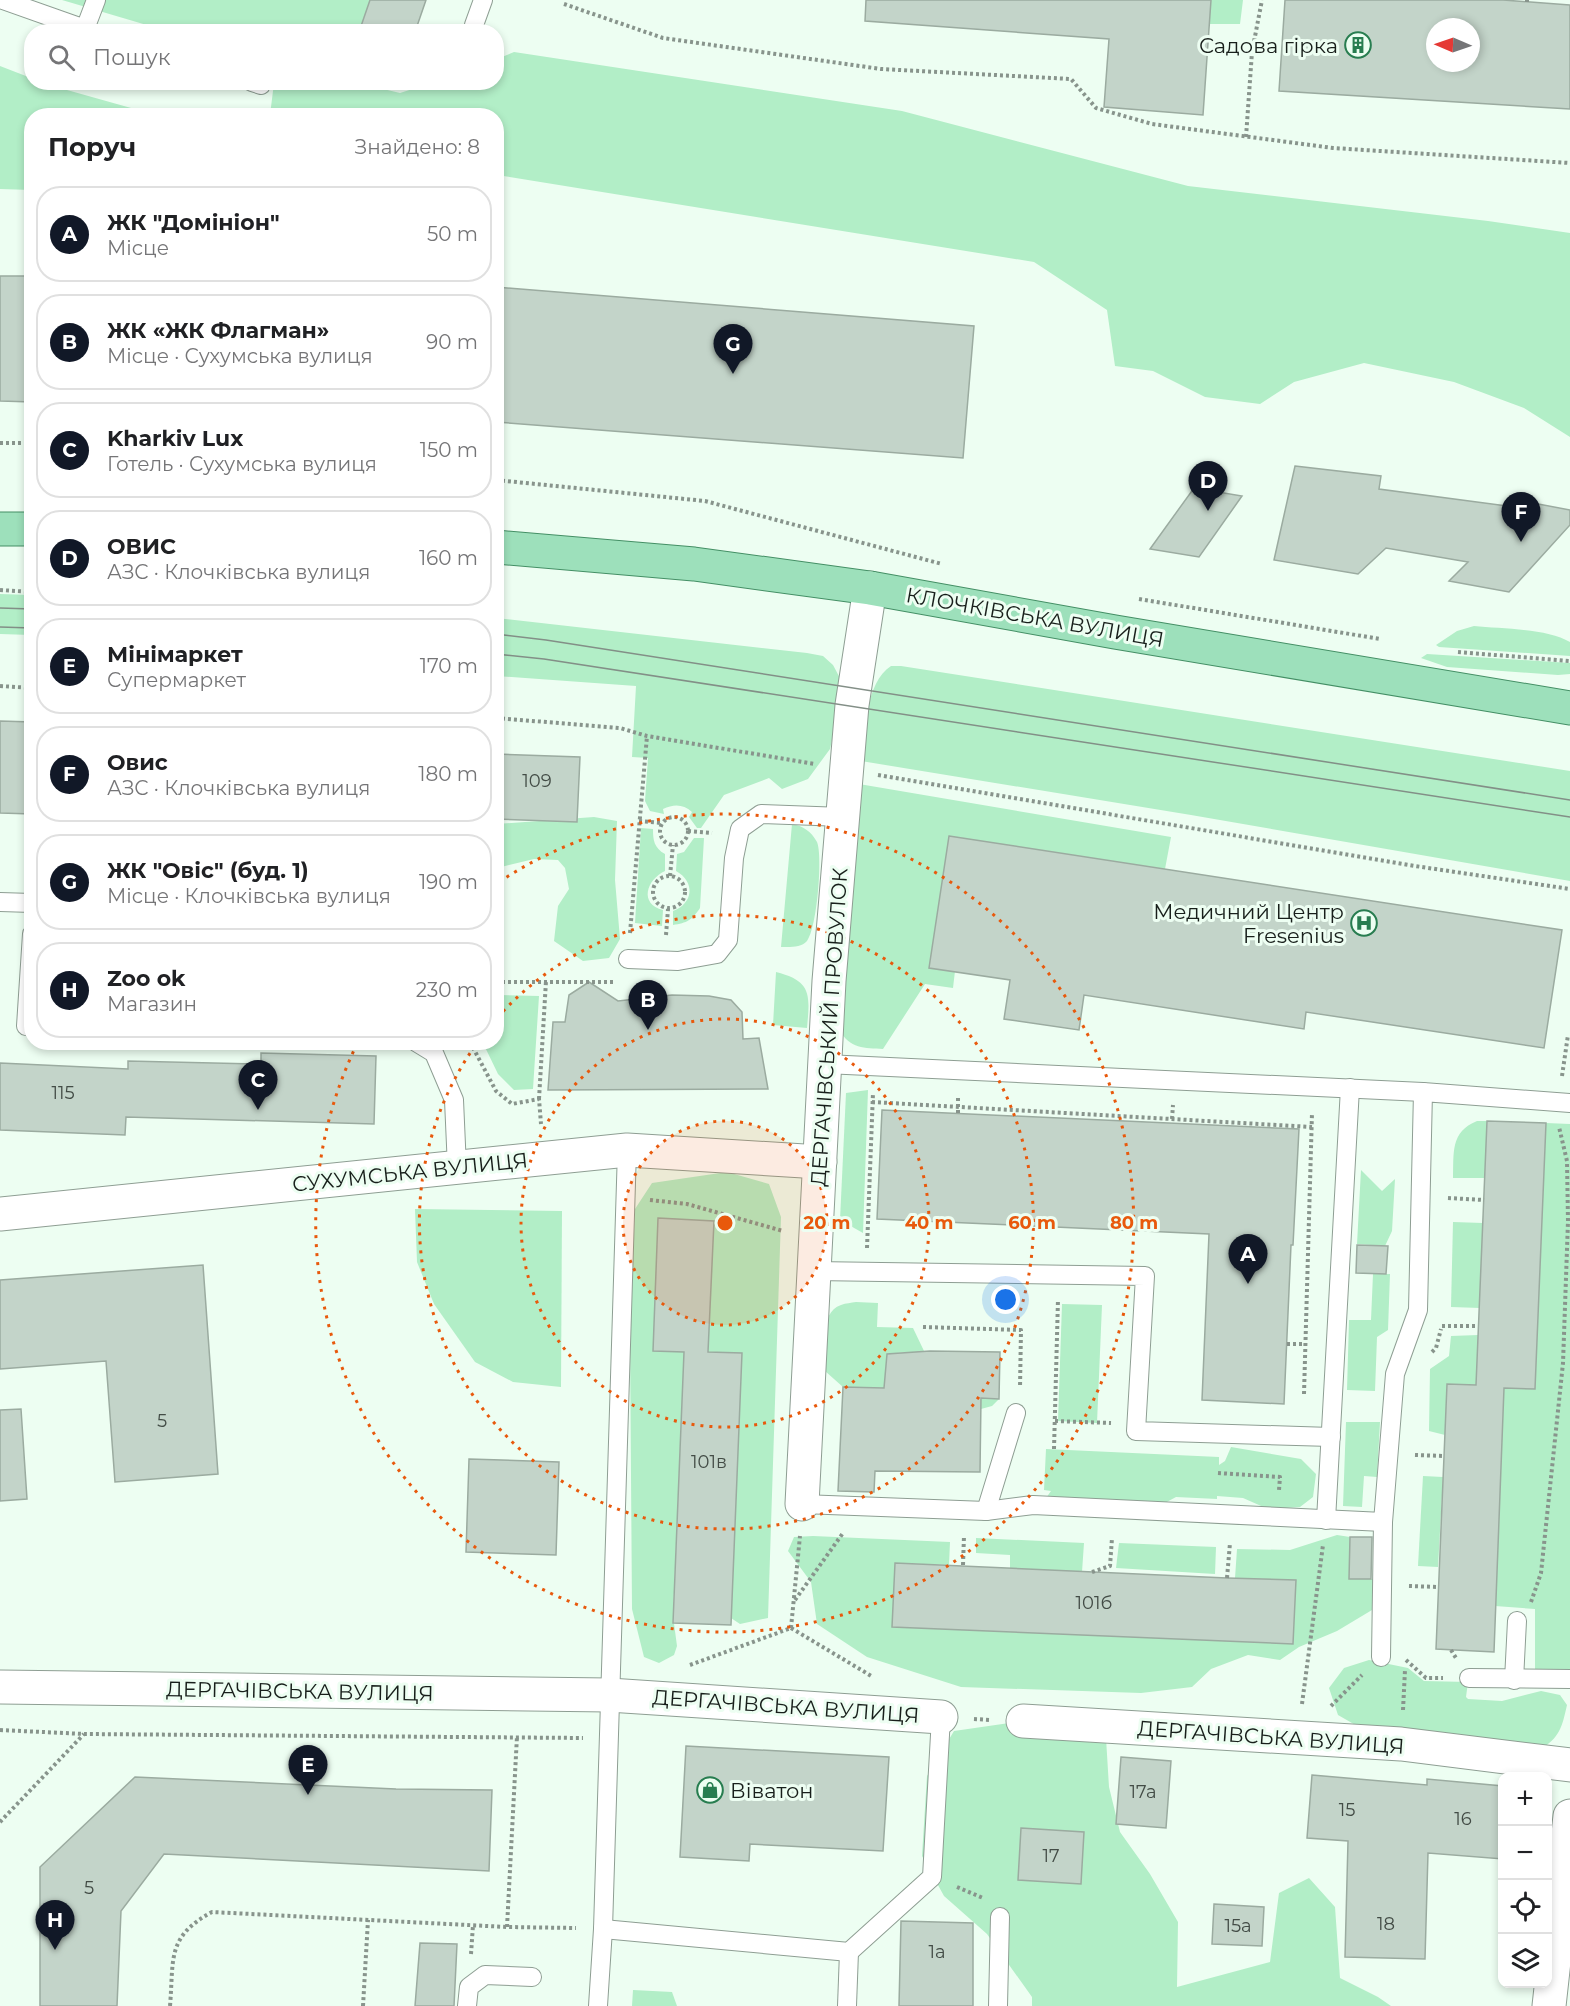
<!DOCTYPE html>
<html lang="uk">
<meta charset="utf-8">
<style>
body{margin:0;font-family:Montserrat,sans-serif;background:#f6f6f6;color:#202124}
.controls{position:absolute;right:18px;bottom:18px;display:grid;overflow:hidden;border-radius:12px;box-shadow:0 3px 9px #0003}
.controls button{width:54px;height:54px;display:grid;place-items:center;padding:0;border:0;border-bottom:2px solid #e0e0e0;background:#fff;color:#202124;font:30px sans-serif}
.compass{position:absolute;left:1426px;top:18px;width:54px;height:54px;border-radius:50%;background:#fff;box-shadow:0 3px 9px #0003;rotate:272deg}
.you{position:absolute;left:1006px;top:1300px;width:21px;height:21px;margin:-15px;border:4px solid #fff;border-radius:50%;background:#1a73e8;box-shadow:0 0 0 9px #1a73e833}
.badge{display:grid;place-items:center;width:39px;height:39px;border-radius:50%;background:#111827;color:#fff;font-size:20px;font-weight:700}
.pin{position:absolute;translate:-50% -50px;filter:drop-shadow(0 2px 3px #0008)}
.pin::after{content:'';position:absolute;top:32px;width:21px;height:18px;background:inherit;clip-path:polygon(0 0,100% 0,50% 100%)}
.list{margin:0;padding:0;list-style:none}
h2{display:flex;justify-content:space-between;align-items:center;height:78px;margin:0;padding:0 24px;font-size:26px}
h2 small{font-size:20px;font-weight:400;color:#757577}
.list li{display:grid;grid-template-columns:39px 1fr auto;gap:18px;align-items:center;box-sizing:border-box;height:96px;margin:0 12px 12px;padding:0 12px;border:2px solid #e0e0e0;border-radius:24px}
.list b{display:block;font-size:22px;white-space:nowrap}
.list p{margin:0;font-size:20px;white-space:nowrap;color:#757577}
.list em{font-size:20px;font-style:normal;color:#757577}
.icon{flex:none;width:33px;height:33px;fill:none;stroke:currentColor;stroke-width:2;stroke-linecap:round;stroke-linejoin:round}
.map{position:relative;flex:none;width:1570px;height:2006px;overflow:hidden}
.search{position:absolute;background:#fff;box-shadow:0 3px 9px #0003;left:24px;top:24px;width:480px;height:66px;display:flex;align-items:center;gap:15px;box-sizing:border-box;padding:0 21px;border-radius:24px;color:#757577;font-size:22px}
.panel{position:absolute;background:#fff;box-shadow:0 3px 9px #0003;left:24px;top:108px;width:480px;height:942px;border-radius:24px}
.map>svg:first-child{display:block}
.green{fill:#b2eec7}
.building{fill:#c3d4c9;stroke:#9baba0;stroke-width:1.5;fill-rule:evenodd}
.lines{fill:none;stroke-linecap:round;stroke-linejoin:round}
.lane-casing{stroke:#8e9e93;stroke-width:20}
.street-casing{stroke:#8e9e93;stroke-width:35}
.primary-casing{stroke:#448f65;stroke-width:35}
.path{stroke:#88948c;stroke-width:4;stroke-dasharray:3 3;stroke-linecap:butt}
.lane{stroke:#fff;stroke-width:18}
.street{stroke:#fff;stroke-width:33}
.primary{stroke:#9de0bb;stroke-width:33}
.tram{stroke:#838f87;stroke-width:1.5}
.ring{fill:none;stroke:#e8590c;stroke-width:3;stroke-dasharray:3 6}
.labels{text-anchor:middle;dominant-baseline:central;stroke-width:6;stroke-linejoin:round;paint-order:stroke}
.number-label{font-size:18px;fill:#434c46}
.poi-label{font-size:21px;fill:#181f1b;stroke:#edfef2;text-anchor:end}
.street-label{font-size:21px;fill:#181f1b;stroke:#edfef2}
.centre{fill:#e8590c;stroke:#edfef2;stroke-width:3}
.ring-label{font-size:18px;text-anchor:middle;font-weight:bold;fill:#e8590c;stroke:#edfef2;stroke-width:6;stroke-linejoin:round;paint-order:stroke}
</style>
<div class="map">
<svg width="1570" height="2006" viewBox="0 0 1570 2006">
<rect width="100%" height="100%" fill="#edfef2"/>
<g class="green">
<polygon points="62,0 370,0 360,32 167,31"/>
<polygon points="1211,0 1243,0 1240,24 1209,24"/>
<polygon points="514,52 902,111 1188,186 1488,221 1570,233 1570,437 1524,408 1454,382 1364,363 1294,382 1260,404 1205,397 1153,371 1115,366 1107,310 1034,262 497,175 496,116 270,115 274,83 358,83 400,93 431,83 496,82 497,59"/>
<polygon points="0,66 31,78 32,82 42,83 156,115 32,116 31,190 0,189"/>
<polygon points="0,594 31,595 31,635 0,634"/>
<path d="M496 618 807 653 823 656 833 665 841 680 837 718 830 749 808 779 782 789 769 778 724 795 701 828H697L689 817 692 812C683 804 674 804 663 809L664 814 650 811 645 801 648 758 632 757 636 686 497 676Z"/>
<path d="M1474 626C1501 629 1547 628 1570 642V656L1439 647 1436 645 1457 631Z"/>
<polygon points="1427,654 1570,663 1570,674 1558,675 1447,667 1421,658"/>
<path d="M891 666H901L1570 771V881L1191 815 861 761C865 732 865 683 891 666Z"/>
<path d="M859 784 1171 837 1165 869 949 836 955 971 953 988 925 984 883 1049C865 1048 849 1049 840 1030Z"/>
<polygon points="594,817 617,821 615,880 620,939 609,958 583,961 554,941 558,906 569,889 565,868 558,860 534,859 497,868 497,824"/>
<path d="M792 824C803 826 811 831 817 842 823 856 817 929 807 941 801 948 790 947 781 947Z"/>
<path d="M641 828 653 829C653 840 654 848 665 854V871C646 880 639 904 663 910L662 926 635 923Z"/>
<path d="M694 838H704L700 908C692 920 687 923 673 925V911C693 904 696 882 676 871L677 854 684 852Z"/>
<path d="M776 972C812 981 810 995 807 1028L773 1025Z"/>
<polygon points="497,995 539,996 533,1089 514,1090 498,1074 483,1043 496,1042"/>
<polygon points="868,1090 863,1233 840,1220 846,1093"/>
<path d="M1477 1121H1487L1485 1178H1453C1454 1153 1450 1132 1477 1121Z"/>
<polygon points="1546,1123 1570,1124 1570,1672 1535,1671 1535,1609 1495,1606 1504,1388 1535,1389"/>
<polygon points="1361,1170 1382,1191 1395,1179 1392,1231 1385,1246 1357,1244"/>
<polygon points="727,1172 769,1184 781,1217 768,1618 740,1624 731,1618 742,1354 708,1352 713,1221 654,1351 684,1352 673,1616 677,1646 674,1655 659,1663 644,1657 632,1609 630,1340 635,1209 652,1183"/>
<polygon points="415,1209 562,1211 561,1387 513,1382 475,1362 434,1304 417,1262"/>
<polygon points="1453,1222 1483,1223 1480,1308 1451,1307"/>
<polygon points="1373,1274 1390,1274 1388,1330 1377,1337 1375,1391 1347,1390 1349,1320 1371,1320"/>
<path d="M856 1302 878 1303 877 1327 913 1328 924 1351V1397L999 1399 992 1406 981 1409 918 1408 901 1459 908 1352 887 1354 884 1388 843 1387 825 1371C825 1352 818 1313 841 1305 846 1303 851 1303 856 1302Z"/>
<polygon points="1062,1304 1102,1305 1097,1423 1058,1421"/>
<polygon points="1478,1335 1477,1385 1447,1384 1445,1435 1429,1431 1430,1369 1449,1356 1451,1336"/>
<polygon points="1346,1422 1380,1422 1377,1477 1364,1476 1362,1507 1343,1506"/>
<polygon points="1231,1447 1301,1459 1316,1474 1313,1497 1300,1507 1268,1509 1243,1498 1217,1496 1217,1499 1176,1497 1163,1504 1046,1498 1051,1491 1044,1490 1046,1449 1219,1457 1219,1465 1225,1461"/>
<polygon points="1423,1476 1443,1477 1438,1567 1418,1566"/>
<polygon points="1337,1535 1350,1537 1350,1579 1377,1579 1372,1610 1337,1631 1299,1647 1280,1660 1248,1655 1211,1669 1192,1687 1141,1693 961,1687 867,1657 817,1624 811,1582 788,1551 794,1537 813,1536 950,1542 949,1565 895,1563 893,1627 1293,1644 1296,1580 1235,1578 1237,1549 1290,1550"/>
<polygon points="976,1538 1084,1543 1082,1572 1010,1569 1010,1555 976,1553"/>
<polygon points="1119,1543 1216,1547 1215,1574 1116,1568"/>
<path d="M1369 1660 1408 1668 1424 1681 1468 1682 1466 1697 1468 1699 1502 1701 1541 1691 1560 1695 1567 1705C1562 1727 1560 1738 1539 1750L1359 1727 1338 1715 1329 1688 1344 1668Z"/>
<polygon points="1023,1721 1106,1738 1109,1787 1120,1832 1150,1874 1178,1922 1177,1987 1270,1962 1279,1893 1309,1878 1335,1907 1340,1978 1378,1997 1391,2006 1032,2006 1032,1997 987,1934 944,1896 922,1856 927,1776 954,1731"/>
<polygon points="633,1990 672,1992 677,2006 632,2006"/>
</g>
<g class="building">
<polygon points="370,0 426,0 415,32 359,32"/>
<polygon points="866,0 1211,0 1203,115 1104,107 1109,39 865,21"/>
<path d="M1285 0H1503L1570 5V109L1279 91ZM1435 27H1471V63H1435Z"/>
<polygon points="0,276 32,276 32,402 0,401"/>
<polygon points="496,287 974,326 963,458 496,422"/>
<polygon points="1295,466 1381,476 1379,489 1522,508 1528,502 1570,510 1570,525 1509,592 1449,581 1468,562 1386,548 1358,574 1274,560"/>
<polygon points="1194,488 1242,496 1199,557 1150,549"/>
<polygon points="0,721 32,722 32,814 0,813"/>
<polygon points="496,754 580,757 577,822 496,819"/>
<polygon points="949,836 1562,930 1544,1048 1306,1012 1304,1029 1084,995 1079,1030 1004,1019 1010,980 929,968"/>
<polygon points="589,982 618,1001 672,995 709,996 731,1000 742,1012 743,1039 759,1038 768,1089 548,1090 553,1022 565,1022 569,995"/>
<polygon points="261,1053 376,1056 374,1124 126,1117 125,1135 0,1130 0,1063 128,1069 128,1061 261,1064"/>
<polygon points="882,1110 1299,1129 1293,1245 1291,1245 1284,1404 1202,1400 1209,1234 877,1219"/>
<polygon points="1487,1121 1546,1123 1535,1389 1504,1388 1494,1652 1436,1649 1447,1384 1476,1385"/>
<polygon points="658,1218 714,1221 708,1352 742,1353 731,1625 673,1623 684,1352 653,1351"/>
<polygon points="1357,1245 1388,1246 1386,1274 1356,1273"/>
<polygon points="203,1265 218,1474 115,1482 106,1361 0,1369 0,1280"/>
<polygon points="930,1351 1000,1352 999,1399 981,1398 980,1472 875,1471 874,1492 838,1491 843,1387 884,1388 887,1354"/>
<polygon points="21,1409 27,1499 0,1501 0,1410"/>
<polygon points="469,1459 559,1462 556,1555 466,1552"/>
<polygon points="1350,1537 1372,1537 1371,1579 1349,1579"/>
<polygon points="895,1563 1227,1578 1296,1580 1293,1644 892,1627"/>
<polygon points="686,1746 889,1757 883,1851 750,1844 749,1861 680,1857"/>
<polygon points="1121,1757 1171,1761 1166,1828 1116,1824"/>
<polygon points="1312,1775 1427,1785 1427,1779 1503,1786 1503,1859 1428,1853 1425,1959 1345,1957 1348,1841 1307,1838"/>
<polygon points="135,1777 396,1789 492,1790 489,1871 164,1854 121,1911 117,2006 40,2006 40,1867"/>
<polygon points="1021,1828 1084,1832 1081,1884 1018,1880"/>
<polygon points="1214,1904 1264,1907 1262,1946 1212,1944"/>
<polygon points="901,1921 973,1923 973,2006 899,2006"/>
<polygon points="420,1943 457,1944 454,2006 415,2006"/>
</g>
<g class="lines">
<g class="lane-casing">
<g id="lane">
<polyline points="3,0 85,29 96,0"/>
<polyline points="474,25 483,0"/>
<polyline points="252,82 261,85"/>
<polyline points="0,902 32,903"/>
<polyline points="32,934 26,1026 32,1027"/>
<polyline points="628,959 678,961 717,954 728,940 734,858 740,829 761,814 843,817"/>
<polyline points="416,1042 434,1053 454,1100 457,1168"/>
<polyline points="825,1064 1423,1092"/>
<polyline points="814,1271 1145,1276 1136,1431 1331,1437"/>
<polyline points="802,1504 986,1511 1033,1505 1383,1522 1395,1374 1418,1310 1423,1092 1570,1103"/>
<polyline points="986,1511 1016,1413"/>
<polyline points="1326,1520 1350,1088"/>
<polyline points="1381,1657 1383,1522"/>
<polyline points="1469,1678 1570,1679"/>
<polyline points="1514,1680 1517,1621"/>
<polyline points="603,1929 849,1952 932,1877 941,1717"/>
<polyline points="467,2006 469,1987 485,1975 532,1977"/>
<polyline points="598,2006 603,1929 627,1150"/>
<polyline points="847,2006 849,1952"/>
<polyline points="998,2006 1000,1917"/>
</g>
</g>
<g class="street-casing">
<g id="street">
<polyline points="0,1214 627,1150 820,1162"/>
<polyline points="802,1504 829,981 852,705 870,588"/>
<polyline points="0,1687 609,1695 941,1717"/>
<polyline points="1023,1721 1401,1744 1570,1765"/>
<polyline points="1549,2006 1570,1816"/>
</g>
</g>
<g class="primary-casing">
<g id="primary">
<polyline points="0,529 32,529"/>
<polyline points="496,547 694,564 870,588 1115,632 1570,708"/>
</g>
</g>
<g class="path">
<polyline points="1527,2 1527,0"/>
<polyline points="564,4 663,38 881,69 1071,79 1096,108 1152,124 1333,148 1570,163"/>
<polyline points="1246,137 1252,52 1262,0"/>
<polyline points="0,443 32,443"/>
<polyline points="496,480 705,501 942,564"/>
<polyline points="0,590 32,592"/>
<polyline points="1139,599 1380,639"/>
<polyline points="1458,652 1570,661"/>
<polyline points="0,686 32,688"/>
<polyline points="496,718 620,728 647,736 815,764"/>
<polyline points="878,775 1415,866 1570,889"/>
<circle cx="674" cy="831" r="14"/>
<polyline points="639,821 661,823"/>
<polyline points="688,831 712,833"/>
<circle cx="669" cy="892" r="16"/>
<polyline points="670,876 673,845"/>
<polyline points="630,933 647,736"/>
<polyline points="666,935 668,909"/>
<polyline points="496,982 613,982"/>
<polyline points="470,1042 496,1091 512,1104 539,1099 541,1124"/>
<polyline points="1562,1076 1568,1035"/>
<polyline points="539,1099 546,981"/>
<polyline points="872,1102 1312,1127"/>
<polyline points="958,1113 958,1097"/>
<polyline points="1172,1119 1173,1105"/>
<polyline points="1448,1198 1484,1200"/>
<polyline points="650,1200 687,1204 783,1231"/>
<polyline points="867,1248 873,1093"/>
<polyline points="1442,1326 1478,1326"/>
<polyline points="923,1327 1021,1330 1020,1388"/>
<polyline points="1287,1344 1305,1344"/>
<polyline points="1432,1352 1436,1348 1441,1329"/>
<polyline points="1304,1394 1312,1113"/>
<polyline points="1055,1421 1111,1423"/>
<polyline points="1054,1449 1058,1299"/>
<polyline points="1415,1455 1444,1456"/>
<polyline points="1218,1473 1280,1477 1279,1490"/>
<polyline points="963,1565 964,1536"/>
<polyline points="1092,1572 1110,1566 1112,1538"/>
<polyline points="1227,1578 1230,1543"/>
<polyline points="1409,1586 1438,1587"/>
<polyline points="795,1600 843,1533"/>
<polyline points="1531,1602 1541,1573 1563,1363 1568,1221 1567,1161 1559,1127"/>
<polyline points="791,1628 873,1677"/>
<polyline points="791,1628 800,1536"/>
<polyline points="1451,1650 1456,1658"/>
<polyline points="1406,1660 1426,1678 1443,1678"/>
<polyline points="690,1665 791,1628"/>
<polyline points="1302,1704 1323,1545"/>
<polyline points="1331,1706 1362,1675"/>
<polyline points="1403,1710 1405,1670"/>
<polyline points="974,1719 991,1720"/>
<polyline points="0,1730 85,1734 583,1738"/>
<polyline points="0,1822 84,1734"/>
<polyline points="957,1887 983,1898"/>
<polyline points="507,1927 517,1736"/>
<polyline points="471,1954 473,1925"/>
<path d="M170 2006C174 1959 166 1937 212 1912L507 1927 576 1928"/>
<polyline points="363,2006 368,1920"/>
</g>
<use href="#lane" class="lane"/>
<use href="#street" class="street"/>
<use href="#primary" class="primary"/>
<g class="tram">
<polyline points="0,608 32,609"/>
<polyline points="0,627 32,628"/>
<polyline points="496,634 546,640 1570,800"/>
<polyline points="496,654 544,659 1570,817"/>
</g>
</g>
<circle cx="725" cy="1223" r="102" fill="#e8590c" fill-opacity=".12"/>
<g class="ring">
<circle cx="725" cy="1223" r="102"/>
<circle cx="725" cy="1223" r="204"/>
<path d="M497 1018A307 307 0 1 1 477 1043"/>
<path d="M499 882A409 409 0 1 1 357 1044"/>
</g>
<defs>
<g id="building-ring" transform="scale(1.35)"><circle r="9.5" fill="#edfef2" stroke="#287d50" stroke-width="1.5"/><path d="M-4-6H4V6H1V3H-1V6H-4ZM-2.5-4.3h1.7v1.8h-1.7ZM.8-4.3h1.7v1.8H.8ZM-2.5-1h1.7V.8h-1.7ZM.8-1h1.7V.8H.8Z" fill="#287d50"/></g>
<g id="hospital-ring" transform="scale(1.35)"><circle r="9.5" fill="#edfef2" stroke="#287d50" stroke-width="1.5"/><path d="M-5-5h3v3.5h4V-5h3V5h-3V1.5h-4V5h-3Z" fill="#287d50"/></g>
<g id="shop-ring" transform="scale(1.35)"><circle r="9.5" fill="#edfef2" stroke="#287d50" stroke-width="1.5"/><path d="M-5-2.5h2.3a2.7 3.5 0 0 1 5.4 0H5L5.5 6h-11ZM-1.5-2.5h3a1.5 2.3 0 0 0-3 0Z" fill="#287d50"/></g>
</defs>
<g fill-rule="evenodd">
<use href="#building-ring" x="1358" y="45"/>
<use href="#hospital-ring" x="1364" y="923"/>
<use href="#shop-ring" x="710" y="1790"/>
</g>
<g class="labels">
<g class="number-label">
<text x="537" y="781">109</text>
<text x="63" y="1093">115</text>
<text x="162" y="1421">5</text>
<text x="709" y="1462">101в</text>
<text x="1094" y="1603">101б</text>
<text x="1143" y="1792">17а</text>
<text x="1347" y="1810">15</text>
<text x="1463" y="1819">16</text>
<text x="1051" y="1856">17</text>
<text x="89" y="1888">5</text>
<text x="1386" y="1924">18</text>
<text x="1238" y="1926">15а</text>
<text x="937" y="1952">1а</text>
</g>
<g class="poi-label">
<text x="1338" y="45">Садова гірка</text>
<text x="1344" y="911">Медичний Центр<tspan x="1344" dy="24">Fresenius</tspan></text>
<text x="730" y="1790" text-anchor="start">Віватон</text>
</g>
<g class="street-label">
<text transform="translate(1035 617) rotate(10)">КЛОЧКІВСЬКА ВУЛИЦЯ</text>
<text transform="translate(829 1027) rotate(-86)">ДЕРГАЧІВСЬКИЙ ПРОВУЛОК</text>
<text transform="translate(410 1172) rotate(-6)">СУХУМСЬКА ВУЛИЦЯ</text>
<text transform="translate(300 1691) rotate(1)">ДЕРГАЧІВСЬКА ВУЛИЦЯ</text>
<text transform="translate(786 1706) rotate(4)">ДЕРГАЧІВСЬКА ВУЛИЦЯ</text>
<text transform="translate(1271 1737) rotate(4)">ДЕРГАЧІВСЬКА ВУЛИЦЯ</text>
</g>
</g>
<circle cx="725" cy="1223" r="9" class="centre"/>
<g class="ring-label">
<text x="827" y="1229">20 m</text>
<text x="929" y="1229">40 m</text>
<text x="1032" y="1229">60 m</text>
<text x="1134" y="1229">80 m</text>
</g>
</svg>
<div class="controls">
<button>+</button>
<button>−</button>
<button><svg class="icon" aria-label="locate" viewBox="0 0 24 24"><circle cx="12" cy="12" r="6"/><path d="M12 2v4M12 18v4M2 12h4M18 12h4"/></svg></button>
<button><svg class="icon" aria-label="layers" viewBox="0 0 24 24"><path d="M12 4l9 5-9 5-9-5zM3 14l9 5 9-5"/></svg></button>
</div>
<svg class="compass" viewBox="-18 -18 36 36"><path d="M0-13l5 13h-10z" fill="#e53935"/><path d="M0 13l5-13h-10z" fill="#757577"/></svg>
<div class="you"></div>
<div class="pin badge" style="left:1248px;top:1284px">A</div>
<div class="pin badge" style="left:648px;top:1030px">B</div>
<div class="pin badge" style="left:258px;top:1110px">C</div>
<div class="pin badge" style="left:1208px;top:511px">D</div>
<div class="pin badge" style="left:308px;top:1795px">E</div>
<div class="pin badge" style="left:1521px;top:542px">F</div>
<div class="pin badge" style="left:733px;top:374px">G</div>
<div class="pin badge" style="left:55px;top:1950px">H</div>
<div class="search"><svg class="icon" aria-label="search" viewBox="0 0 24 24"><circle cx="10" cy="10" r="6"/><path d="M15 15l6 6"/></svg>Пошук</div>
<section class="panel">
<h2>Поруч<small>Знайдено: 8</small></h2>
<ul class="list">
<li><span class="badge">A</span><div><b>ЖК &quot;Домініон&quot;</b><p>Місце</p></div><em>50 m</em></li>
<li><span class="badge">B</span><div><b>ЖК «ЖК Флагман»</b><p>Місце · Сухумська вулиця</p></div><em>90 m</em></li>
<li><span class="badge">C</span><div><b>Kharkiv Lux</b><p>Готель · Сухумська вулиця</p></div><em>150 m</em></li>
<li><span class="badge">D</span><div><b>ОВИС</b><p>АЗС · Клочківська вулиця</p></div><em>160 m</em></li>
<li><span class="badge">E</span><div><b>Мінімаркет</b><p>Супермаркет</p></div><em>170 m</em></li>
<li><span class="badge">F</span><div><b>Овис</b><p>АЗС · Клочківська вулиця</p></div><em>180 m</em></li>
<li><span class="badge">G</span><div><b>ЖК &quot;Овіс&quot; (буд. 1)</b><p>Місце · Клочківська вулиця</p></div><em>190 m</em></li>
<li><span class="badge">H</span><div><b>Zoo ok</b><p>Магазин</p></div><em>230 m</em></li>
</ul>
</section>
</div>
